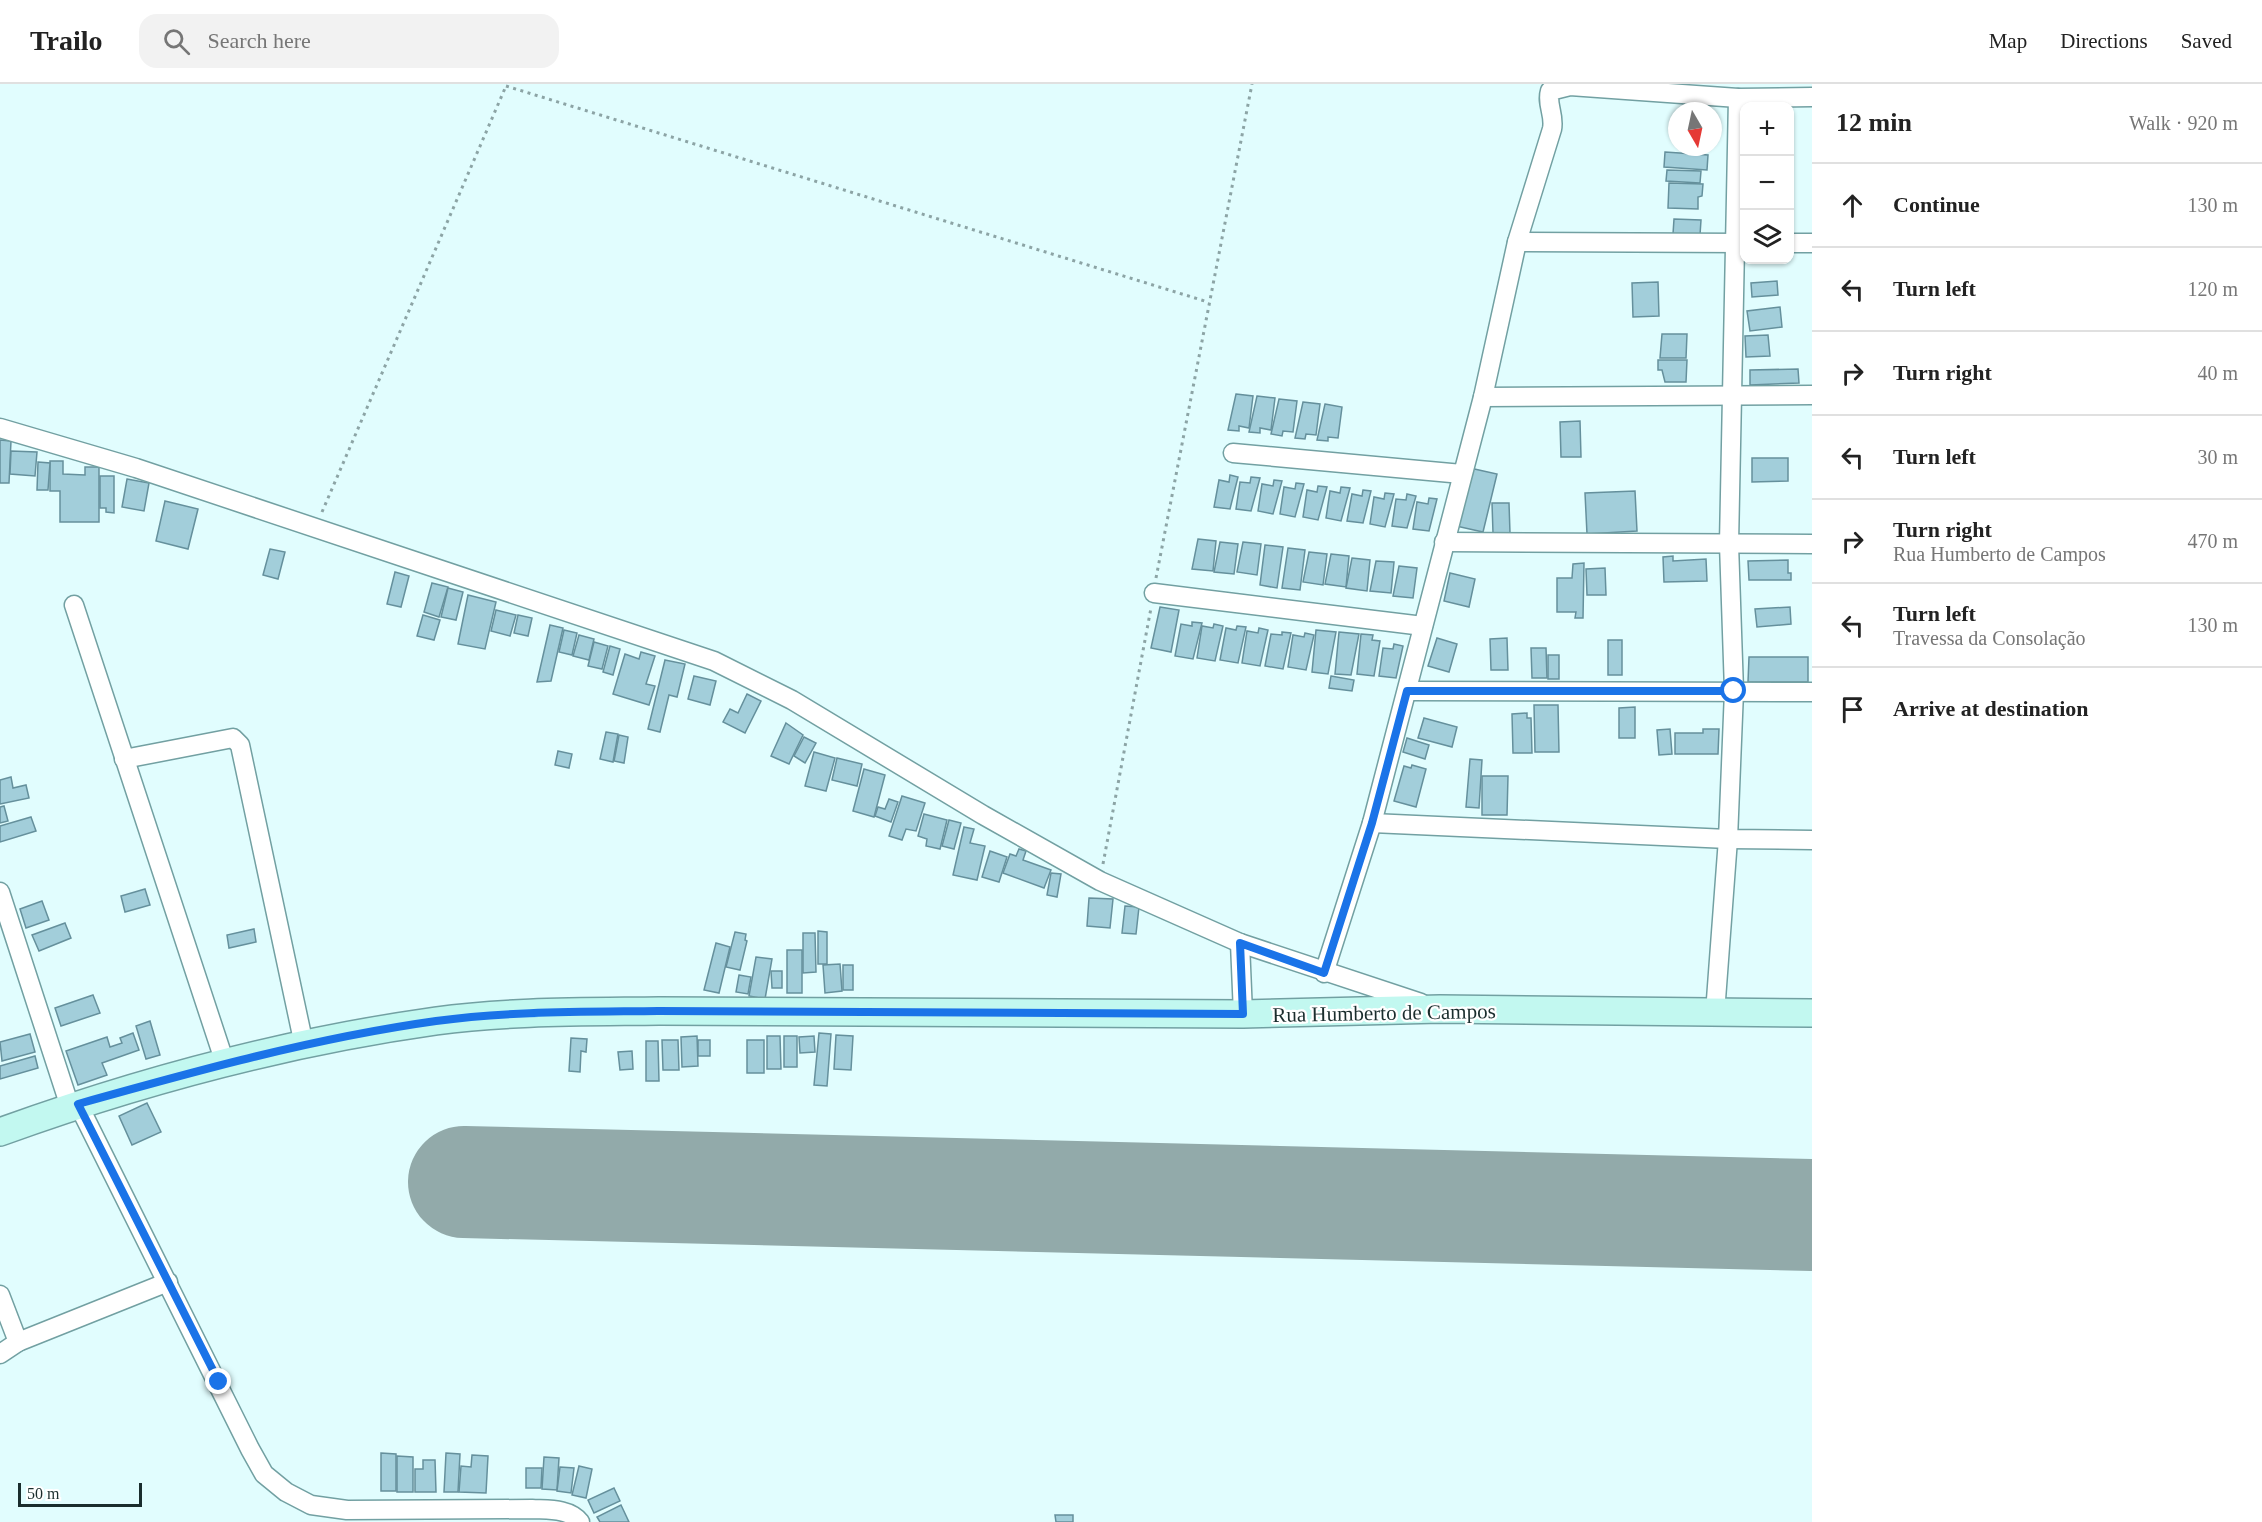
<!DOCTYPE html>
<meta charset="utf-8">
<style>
body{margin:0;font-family:"Times New Roman",serif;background:#f2f2f2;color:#222}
.controls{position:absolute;right:18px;top:18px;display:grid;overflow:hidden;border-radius:12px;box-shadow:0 2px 4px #0004}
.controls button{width:54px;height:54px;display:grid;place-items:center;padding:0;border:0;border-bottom:2px solid #e0e0e0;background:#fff;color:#222;font:30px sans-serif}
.compass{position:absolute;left:1668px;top:18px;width:54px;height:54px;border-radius:50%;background:#fff;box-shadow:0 2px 4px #0004;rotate:171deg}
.scale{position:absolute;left:18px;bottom:15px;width:124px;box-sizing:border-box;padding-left:6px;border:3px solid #1a2d2d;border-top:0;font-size:16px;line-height:21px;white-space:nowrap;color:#1a2d2d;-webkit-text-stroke:4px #fff;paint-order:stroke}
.stop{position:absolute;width:18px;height:18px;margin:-14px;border:4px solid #1a73e8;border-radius:50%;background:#fff}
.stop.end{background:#1a73e8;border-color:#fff;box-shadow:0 2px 6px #0008}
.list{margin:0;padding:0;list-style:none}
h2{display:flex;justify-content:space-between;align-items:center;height:78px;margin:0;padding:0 24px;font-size:26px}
h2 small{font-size:20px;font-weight:400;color:#767676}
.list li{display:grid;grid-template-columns:39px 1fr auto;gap:18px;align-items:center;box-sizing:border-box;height:84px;padding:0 24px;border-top:2px solid #e0e0e0}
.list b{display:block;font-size:22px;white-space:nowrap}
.list p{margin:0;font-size:20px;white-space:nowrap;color:#767676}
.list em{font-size:20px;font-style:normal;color:#767676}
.icon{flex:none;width:33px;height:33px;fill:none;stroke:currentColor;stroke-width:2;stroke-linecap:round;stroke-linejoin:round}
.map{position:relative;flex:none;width:1812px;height:1438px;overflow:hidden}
header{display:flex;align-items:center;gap:36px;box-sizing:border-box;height:84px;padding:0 30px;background:#fff;border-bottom:2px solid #e0e0e0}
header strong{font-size:28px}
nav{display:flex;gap:33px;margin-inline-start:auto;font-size:21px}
.search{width:420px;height:54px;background:#f2f2f2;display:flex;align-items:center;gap:15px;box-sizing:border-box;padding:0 21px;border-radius:18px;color:#767676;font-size:22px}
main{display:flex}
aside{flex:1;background:#fff}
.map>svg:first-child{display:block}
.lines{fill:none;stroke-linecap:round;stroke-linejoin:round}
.runway{stroke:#92aaaa;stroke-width:112}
.building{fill:#a2ceda;stroke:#65909c;stroke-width:1.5}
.street-casing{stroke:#72a0a2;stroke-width:21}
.secondary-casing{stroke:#72a0a2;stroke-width:30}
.path{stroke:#8ca4a5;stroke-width:3;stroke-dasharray:3 4.5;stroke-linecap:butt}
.street{stroke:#fff;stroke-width:18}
.secondary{stroke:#c2f8f0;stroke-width:27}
.route{stroke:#1a73e8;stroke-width:8}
.labels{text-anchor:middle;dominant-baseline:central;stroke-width:4.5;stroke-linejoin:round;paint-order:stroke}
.street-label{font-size:21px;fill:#1a2d2d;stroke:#fff}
</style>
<header>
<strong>Trailo</strong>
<div class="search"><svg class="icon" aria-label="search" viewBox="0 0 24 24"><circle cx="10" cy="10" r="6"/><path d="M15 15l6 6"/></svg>Search here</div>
<nav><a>Map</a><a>Directions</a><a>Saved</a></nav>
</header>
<main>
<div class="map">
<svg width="1812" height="1438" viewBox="0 0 1812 1438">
<rect width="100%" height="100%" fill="#e1fdfe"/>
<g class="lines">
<polyline class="runway" points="464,1098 1812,1131"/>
</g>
<g class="building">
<polygon points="1665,68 1708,71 1707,86 1664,83"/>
<polygon points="1667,86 1701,87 1700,99 1666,97"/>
<polygon points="1669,99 1703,100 1702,112 1698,113 1698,125 1668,124"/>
<polygon points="1674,135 1701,136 1700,151 1673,150"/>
<polygon points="1777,197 1778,211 1752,213 1751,199"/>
<polygon points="1658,198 1659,232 1633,233 1632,199"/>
<polygon points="1780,223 1782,243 1750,247 1747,227"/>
<polygon points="1662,250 1687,250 1686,274 1660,274"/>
<polygon points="1768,251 1770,272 1746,273 1745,252"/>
<polygon points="1658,276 1687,276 1686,298 1665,298 1662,286 1658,286"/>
<polygon points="1798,285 1799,299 1750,301 1750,286"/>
<polygon points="1236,310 1253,312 1249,344 1239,342 1239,347 1228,346"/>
<polygon points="1257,312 1275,314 1271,346 1260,344 1260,349 1249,348"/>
<polygon points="1279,315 1297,317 1293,348 1283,347 1282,352 1271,350"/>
<polygon points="1303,318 1320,320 1316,351 1306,350 1305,355 1295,354"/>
<polygon points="1325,320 1342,323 1338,354 1328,353 1328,357 1317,356"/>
<polygon points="1580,337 1581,373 1561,373 1560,338"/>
<polygon points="0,356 11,357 9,399 0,399"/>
<polygon points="11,367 37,368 35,392 10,390"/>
<polygon points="1752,374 1788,374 1788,397 1752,398"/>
<polygon points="50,377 63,377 63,390 85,391 85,383 99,383 99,438 60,438 60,407 50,407"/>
<polygon points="38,378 50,379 48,406 37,406"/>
<polygon points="1470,384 1497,390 1483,448 1456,442"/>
<polygon points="1230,391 1238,393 1230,425 1214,423 1219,396 1229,398"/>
<polygon points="100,392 114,392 114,429 106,428 106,424 100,424"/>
<polygon points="1251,393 1260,394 1251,427 1236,425 1240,398 1250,399"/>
<polygon points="127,395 149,399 144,427 122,423"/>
<polygon points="1274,396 1282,397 1273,430 1258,427 1262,400 1273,402"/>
<polygon points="1296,399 1304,400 1295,433 1280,430 1284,403 1295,405"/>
<polygon points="1318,402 1327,403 1318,436 1303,433 1307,406 1317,408"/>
<polygon points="1341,403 1350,404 1341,437 1326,434 1330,407 1340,409"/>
<polygon points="1363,406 1371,407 1363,439 1347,437 1352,410 1362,412"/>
<polygon points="1635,407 1637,447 1587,450 1585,409"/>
<polygon points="1385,409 1394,410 1385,443 1370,440 1374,413 1384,415"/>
<polygon points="1407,410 1416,412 1407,444 1392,442 1396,415 1406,416"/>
<polygon points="1429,414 1437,415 1429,447 1413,445 1417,418 1428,420"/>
<polygon points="165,417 198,425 188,465 156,457"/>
<polygon points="1492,419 1509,419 1510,449 1493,449"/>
<polygon points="1198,455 1216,457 1213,487 1192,485"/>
<polygon points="1220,458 1238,460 1234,490 1214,488"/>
<polygon points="1243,458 1261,460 1257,491 1237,488"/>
<polygon points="1265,461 1283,463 1277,504 1260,501"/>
<polygon points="1288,464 1305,466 1300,506 1282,504"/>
<polygon points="270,465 285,468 278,495 263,491"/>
<polygon points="1309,468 1327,470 1323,501 1303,498"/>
<polygon points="1331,470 1349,472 1346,503 1325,500"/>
<polygon points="1673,472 1673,477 1706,475 1707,497 1664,498 1663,473"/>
<polygon points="1352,474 1370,476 1367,507 1346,504"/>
<polygon points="1788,476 1788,489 1791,489 1791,496 1749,496 1748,477"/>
<polygon points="1376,477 1394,478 1391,509 1370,507"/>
<polygon points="1584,479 1583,534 1575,534 1576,528 1557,528 1557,494 1572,494 1573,480"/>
<polygon points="1399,482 1417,484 1413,514 1393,512"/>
<polygon points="1605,484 1606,511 1587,511 1586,485"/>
<polygon points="395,488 409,492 401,523 387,520"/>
<polygon points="1450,489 1475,495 1469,523 1444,517"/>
<polygon points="432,499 448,503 439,533 424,528"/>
<polygon points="448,504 463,508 456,536 441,533"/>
<polygon points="468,511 496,518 485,565 458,560"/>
<polygon points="1160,523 1179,526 1171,568 1151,564"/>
<polygon points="1790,523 1791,540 1757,543 1755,525"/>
<polygon points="496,526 516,531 510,552 491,547"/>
<polygon points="423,531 440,536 434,556 417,552"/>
<polygon points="518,531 532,534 528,552 514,549"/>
<polygon points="1192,538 1202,539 1193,575 1175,572 1181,540 1192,542"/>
<polygon points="1214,540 1223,542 1215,577 1197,574 1202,542 1213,544"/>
<polygon points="550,541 563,544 551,597 537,598"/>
<polygon points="1237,542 1246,543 1238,579 1220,576 1226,544 1236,546"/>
<polygon points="1259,544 1268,546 1260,582 1242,579 1247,547 1258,549"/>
<polygon points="564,546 577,549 572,571 559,568"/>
<polygon points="1316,546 1336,548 1328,590 1312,588"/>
<polygon points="1282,548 1291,549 1283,585 1265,582 1271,550 1282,551"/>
<polygon points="1339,548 1359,550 1351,591 1335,590"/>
<polygon points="1305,549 1314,551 1306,586 1288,583 1293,551 1304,553"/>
<polygon points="1361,550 1373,551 1372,556 1380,557 1374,592 1357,590"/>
<polygon points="579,551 594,555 589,576 573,572"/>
<polygon points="1437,554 1457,560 1449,588 1428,582"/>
<polygon points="1507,554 1508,586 1491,586 1490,555"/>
<rect x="1608" y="556" width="14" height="35"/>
<polygon points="594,558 608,562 602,585 588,582"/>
<polygon points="1394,560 1403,562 1396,594 1379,592 1383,564 1393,565"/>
<polygon points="610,562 620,565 613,591 603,588"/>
<polygon points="1531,564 1546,564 1547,594 1532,594"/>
<polygon points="641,568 655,572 646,600 655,602 649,621 613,610 625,570 639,575"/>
<rect x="1548" y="571" width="11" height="24"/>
<polygon points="1749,573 1808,573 1808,598 1748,598"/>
<polygon points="665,576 685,580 677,613 669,611 660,648 648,645"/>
<polygon points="694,592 716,597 710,621 688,615"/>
<polygon points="1331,592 1354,596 1352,607 1329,604"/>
<polygon points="747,610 761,617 745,649 723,638 730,625 738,629"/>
<polygon points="1534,621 1558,621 1559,668 1535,668"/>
<polygon points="1635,623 1635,654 1619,654 1619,624"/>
<polygon points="1527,629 1527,634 1531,634 1532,669 1513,669 1512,630"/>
<polygon points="1424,634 1457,643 1452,663 1418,654"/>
<polygon points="786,639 803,651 789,680 771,672"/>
<polygon points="1670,645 1672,670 1659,671 1657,646"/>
<polygon points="1703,645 1719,645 1718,670 1675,670 1675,649 1703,649"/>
<polygon points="606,648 618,650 613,678 600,675"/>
<polygon points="619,651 628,653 624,679 614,677"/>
<polygon points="804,653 816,659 805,679 794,672"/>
<polygon points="1407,654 1429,661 1425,675 1403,668"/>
<polygon points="558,667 572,670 569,684 555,681"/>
<polygon points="814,668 835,674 826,707 805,702"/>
<polygon points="837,674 862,680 857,702 832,696"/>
<polygon points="1470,675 1482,676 1479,724 1466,723"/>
<polygon points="1412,681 1426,685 1416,723 1394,717 1404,682 1411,684"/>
<polygon points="864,685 885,691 874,733 853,727"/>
<polygon points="1482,692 1508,692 1507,731 1482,731"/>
<polygon points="11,693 13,704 26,701 29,714 0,720 0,696"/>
<polygon points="902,712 925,719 916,747 906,745 902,756 889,752"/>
<polygon points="889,715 898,718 891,738 875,732 878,723 885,725"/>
<polygon points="4,722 8,737 0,739 0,723"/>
<polygon points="924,730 947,736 940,765 926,762 927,755 918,752"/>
<polygon points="31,733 36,747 0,758 0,742"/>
<polygon points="949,736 961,739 954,765 942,762"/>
<polygon points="964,743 974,745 970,759 985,762 977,796 953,791"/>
<polygon points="1019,765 1026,767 1023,776 1051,786 1044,804 1003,789 1010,770 1016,772"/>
<polygon points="990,767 1007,773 999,798 982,793"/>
<polygon points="1051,789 1061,790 1057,813 1047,811"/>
<polygon points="145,805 150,821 125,828 121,812"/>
<polygon points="1089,814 1113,815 1110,844 1087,842"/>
<polygon points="42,817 49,836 26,844 20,825"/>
<polygon points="1125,822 1139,823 1136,850 1122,849"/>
<polygon points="65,839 71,854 39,867 32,851"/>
<polygon points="254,845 256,858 229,864 227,851"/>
<polygon points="818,847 827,848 827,880 818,880"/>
<polygon points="735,848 746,850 745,856 747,857 740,886 726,883"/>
<polygon points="803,849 815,849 816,888 803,889"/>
<polygon points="716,859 730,863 719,909 704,906"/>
<rect x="787" y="866" width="15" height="43"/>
<polygon points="756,873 772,875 765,915 749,912"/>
<polygon points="840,880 842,907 825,909 823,881"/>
<rect x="843" y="881" width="10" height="25"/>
<polygon points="771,887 782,887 782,904 772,904"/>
<polygon points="739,891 751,893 748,910 736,908"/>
<polygon points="93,911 100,929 61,942 55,924"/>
<polygon points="150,937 160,971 146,975 136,942"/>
<polygon points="133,949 139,966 102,979 107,991 78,1001 66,967 107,953 110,963 122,959 120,954"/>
<polygon points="819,949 831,950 827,1002 814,1001"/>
<polygon points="30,950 35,968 2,977 0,958"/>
<polygon points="836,951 853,952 851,986 834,985"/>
<polygon points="697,952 698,982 682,983 681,953"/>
<polygon points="767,952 780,952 781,985 767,985"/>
<rect x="784" y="952" width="13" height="31"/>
<polygon points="814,952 815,968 800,969 799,953"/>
<polygon points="571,954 587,955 586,968 581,967 580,988 569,987"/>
<polygon points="662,956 678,956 679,986 663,986"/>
<rect x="698" y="956" width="12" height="16"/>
<rect x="747" y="956" width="17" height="33"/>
<polygon points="646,957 658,957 659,997 646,997"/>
<polygon points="632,967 633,985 620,986 618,968"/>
<polygon points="35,972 38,984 0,995 0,982"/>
<polygon points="147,1019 161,1048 132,1061 119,1032"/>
<polygon points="381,1369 396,1370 396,1407 381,1407"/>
<polygon points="446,1369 460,1370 458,1408 444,1408"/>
<polygon points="472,1371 488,1372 486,1409 459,1408 461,1382 471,1383"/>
<polygon points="397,1372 413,1373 413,1408 397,1408"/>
<polygon points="544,1373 559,1374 557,1406 542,1405"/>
<polygon points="423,1376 435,1376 436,1408 415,1408 415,1385 423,1385"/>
<polygon points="579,1382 592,1385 586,1414 572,1411"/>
<polygon points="560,1383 574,1384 571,1409 557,1407"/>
<polygon points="526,1384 542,1384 541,1404 526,1404"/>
<polygon points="614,1404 620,1417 594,1429 588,1416"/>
<polygon points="621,1421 629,1438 600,1438 597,1433"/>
<polygon points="1055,1431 1073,1431 1073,1438 1056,1438"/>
</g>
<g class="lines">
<g class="street-casing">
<g id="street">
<polyline points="1517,158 1743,159"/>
<polyline points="1790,159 1812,159"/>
<polyline points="1483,313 1812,311"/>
<polyline points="0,344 136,384 714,577 792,616 983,731 1100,797 1240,859 1421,919"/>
<polyline points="1233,369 1462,390"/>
<polyline points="1444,458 1812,460"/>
<polyline points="1154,509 1423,542"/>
<polyline points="74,521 225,979"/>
<polyline points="1407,607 1812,608"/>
<polyline points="124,675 233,654 240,661 304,961"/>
<polyline points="1372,739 1728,755 1812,756"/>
<polyline points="0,808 70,1023"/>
<polyline points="1240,859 1243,930"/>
<path d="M1324 889 1372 739 1483 313 1517 158 1552 45C1555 31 1546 20 1550 7L1570 2 1738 14 1812 13"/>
<polyline points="1715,929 1728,755 1734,607 1729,460 1738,14"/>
<path d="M78 1020 250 1365 264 1390 286 1408 311 1421 347 1426 532 1425C548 1426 569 1424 580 1438"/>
<polyline points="0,1211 18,1258"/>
<polyline points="0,1270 18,1258 168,1198"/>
</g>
</g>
<g class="secondary-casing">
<path id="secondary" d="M0 1048C141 997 287 958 436 937 508 927 586 928 659 927L1243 930 1440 925 1812 929"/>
</g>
<g class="path">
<polyline points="506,2 1208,218"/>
<polyline points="322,428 506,2"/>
<polyline points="1156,494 1252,0"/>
<polyline points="1103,780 1151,524"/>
</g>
<use href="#street" class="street"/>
<use href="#secondary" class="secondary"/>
</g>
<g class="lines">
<path class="route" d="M219 1298 78 1020C196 987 314 954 436 937 509 927 585 928 658 927L1243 930 1240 859 1324 889 1372 739 1407 607H1734"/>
</g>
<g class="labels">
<g class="street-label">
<text transform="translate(1384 929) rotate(-1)">Rua Humberto de Campos</text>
</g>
</g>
</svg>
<div class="controls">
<button>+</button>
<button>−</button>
<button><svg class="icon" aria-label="layers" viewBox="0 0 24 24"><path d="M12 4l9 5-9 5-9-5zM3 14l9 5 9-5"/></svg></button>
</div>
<svg class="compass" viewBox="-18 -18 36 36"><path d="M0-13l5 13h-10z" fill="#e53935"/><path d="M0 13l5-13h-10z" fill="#767676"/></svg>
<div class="scale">50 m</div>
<div class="stop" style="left:1734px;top:607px"></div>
<div class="stop end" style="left:219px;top:1298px"></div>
</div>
<aside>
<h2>12 min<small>Walk · 920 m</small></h2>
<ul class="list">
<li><svg class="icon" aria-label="ahead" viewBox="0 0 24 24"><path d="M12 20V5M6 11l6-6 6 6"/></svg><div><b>Continue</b></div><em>130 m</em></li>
<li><svg class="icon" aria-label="left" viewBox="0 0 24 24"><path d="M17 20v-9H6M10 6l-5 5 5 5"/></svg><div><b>Turn left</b></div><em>120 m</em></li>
<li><svg class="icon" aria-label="right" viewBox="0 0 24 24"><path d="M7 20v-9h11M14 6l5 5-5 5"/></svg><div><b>Turn right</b></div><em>40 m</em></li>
<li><svg class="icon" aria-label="left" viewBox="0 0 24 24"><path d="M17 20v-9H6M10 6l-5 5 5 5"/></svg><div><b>Turn left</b></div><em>30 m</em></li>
<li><svg class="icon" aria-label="right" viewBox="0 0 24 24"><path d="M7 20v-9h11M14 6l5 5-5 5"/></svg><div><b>Turn right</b><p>Rua Humberto de Campos</p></div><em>470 m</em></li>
<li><svg class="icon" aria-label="left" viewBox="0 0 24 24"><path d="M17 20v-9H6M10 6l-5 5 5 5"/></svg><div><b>Turn left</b><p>Travessa da Consolação</p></div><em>130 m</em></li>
<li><svg class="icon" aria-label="arrive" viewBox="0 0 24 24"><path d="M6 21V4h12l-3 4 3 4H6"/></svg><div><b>Arrive at destination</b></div></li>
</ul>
</aside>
</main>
